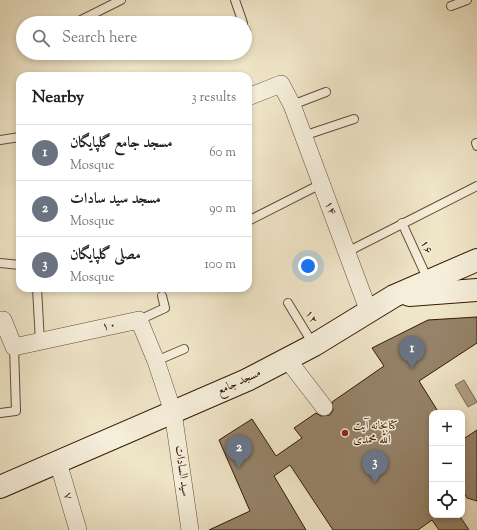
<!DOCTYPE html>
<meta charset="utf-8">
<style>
body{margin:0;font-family:"Sorts Mill Goudy",Amiri,serif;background:#f6f6f6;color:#202124}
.controls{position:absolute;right:12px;bottom:12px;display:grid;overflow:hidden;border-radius:8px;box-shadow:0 2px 6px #0003}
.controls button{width:36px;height:36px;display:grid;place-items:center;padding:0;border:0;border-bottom:1px solid #e0e0e0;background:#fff;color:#202124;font:20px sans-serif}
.you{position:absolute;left:308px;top:266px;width:14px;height:14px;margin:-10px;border:3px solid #fff;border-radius:50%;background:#1a73e8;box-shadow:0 0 0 6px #1a73e833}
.badge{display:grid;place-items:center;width:26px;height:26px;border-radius:50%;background:#0b8043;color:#fff;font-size:13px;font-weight:700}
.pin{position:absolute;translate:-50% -33px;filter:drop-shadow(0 1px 2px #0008)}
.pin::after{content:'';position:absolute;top:21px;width:14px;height:12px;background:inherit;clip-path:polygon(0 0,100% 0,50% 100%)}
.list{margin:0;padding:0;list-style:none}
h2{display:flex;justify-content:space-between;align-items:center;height:52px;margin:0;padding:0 16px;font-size:17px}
h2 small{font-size:13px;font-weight:400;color:#757577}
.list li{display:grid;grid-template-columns:26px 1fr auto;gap:12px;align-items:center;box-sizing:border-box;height:56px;padding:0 16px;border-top:1px solid #e0e0e0}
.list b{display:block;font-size:15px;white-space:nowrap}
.list p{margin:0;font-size:13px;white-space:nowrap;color:#757577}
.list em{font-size:13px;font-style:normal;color:#757577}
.icon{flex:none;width:22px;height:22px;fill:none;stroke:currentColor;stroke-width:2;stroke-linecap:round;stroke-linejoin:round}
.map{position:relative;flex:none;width:477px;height:530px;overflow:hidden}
.search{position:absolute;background:#fff;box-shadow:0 2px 6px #0003;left:16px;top:16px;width:236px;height:44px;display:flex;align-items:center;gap:10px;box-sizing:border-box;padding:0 14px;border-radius:22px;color:#757577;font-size:15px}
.panel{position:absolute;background:#fff;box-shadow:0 2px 6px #0003;left:16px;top:72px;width:236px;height:220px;border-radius:12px}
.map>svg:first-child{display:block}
.water{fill:#b0a084;stroke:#7f6a50}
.building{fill:#968369;stroke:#361903}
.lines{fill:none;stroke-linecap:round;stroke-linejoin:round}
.lane-casing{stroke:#644c34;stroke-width:10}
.street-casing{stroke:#644c34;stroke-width:18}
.secondary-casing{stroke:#361903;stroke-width:24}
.lane{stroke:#f5eedb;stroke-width:8}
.street{stroke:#f5eedb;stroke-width:17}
.secondary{stroke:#f5eedb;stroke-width:22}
.poi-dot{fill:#8f2418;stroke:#f5eedb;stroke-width:1.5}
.labels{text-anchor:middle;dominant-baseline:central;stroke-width:3;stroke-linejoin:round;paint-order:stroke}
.street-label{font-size:12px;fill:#361903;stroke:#f5eedb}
.poi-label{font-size:12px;fill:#361903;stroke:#f5eedb;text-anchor:start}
</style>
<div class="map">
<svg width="477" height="530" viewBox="0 0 477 530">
<rect width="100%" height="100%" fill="#efe5c7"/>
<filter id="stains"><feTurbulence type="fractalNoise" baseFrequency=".005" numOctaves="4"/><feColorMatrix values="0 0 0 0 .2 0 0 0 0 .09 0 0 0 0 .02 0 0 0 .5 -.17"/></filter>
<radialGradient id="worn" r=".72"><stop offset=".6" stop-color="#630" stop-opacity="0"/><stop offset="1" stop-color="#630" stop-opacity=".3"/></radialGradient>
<polygon class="water" points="464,380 477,402 468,407 455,385"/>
<g class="building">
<polygon points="477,317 477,343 419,381 439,413 432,413 432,515 459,515 469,530 439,530 432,520 418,530 333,530 290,465 274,476 306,530 209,530 250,511 219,440 252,419 276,456 302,438 294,428 316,413 321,416 330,415 333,410 332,402 384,366 372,348 428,320"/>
<polygon points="477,430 477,501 467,498 462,489 462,440"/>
</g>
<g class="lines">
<g class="lane-casing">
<g id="lane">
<polyline points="235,0 243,23"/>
<polyline points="451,6 467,0"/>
<polyline points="81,23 81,20 121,0"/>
<polyline points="245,29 246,31"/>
<polyline points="292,105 326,92"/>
<polyline points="303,136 354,119"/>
<polyline points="0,140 20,137"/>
<polyline points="476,143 477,146"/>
<polyline points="248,221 321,184"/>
<polyline points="402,223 428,280"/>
<polyline points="347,252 477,186"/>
<polyline points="0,263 20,265"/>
<polyline points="37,288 40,342"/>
<polyline points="288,303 313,344"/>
<polyline points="139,320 165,308 162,296"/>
<polyline points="156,361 184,349"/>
<polyline points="0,413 16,411 14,347"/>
</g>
</g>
<g class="street-casing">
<g id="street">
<polyline points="248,97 281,84 292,105 369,312"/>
<polyline points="0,320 3,320 14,347 139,320 156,361 173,412 190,530"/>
<polyline points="287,359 324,407"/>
<polyline points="58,462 78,530"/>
</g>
</g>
<g class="secondary-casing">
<g id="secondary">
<polyline points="409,295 477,290"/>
<polyline points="0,487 247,380 314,345 394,296 477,260"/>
</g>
</g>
<use href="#lane" class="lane"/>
<use href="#street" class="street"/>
<use href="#secondary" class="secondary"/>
</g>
<circle class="poi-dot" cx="345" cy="433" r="4"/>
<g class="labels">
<g class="street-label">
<text transform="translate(330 208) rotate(69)">۱۴</text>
<text transform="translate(426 247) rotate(66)">۱۶</text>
<text transform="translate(311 317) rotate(59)">۱۲</text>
<text transform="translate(109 326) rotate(-13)">۱۰</text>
<text transform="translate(239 382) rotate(-25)">مسجد جامع</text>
<text transform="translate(182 471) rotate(82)">سید السادات</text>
<text transform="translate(68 496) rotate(73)">۷</text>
</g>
<g class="poi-label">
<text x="353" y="426">کتابخانه آیت<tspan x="353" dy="14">الله محمدی</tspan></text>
</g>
</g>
<rect width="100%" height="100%" filter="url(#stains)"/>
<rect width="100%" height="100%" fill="url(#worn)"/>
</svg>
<div class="controls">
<button>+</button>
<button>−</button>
<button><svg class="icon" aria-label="locate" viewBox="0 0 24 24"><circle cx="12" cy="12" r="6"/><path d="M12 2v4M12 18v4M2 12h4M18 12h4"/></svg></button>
</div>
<div class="you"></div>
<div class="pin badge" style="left:412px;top:369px;background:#6b7280">1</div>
<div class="pin badge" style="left:239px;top:468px;background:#6b7280">2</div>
<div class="pin badge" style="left:375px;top:483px;background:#6b7280">3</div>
<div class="search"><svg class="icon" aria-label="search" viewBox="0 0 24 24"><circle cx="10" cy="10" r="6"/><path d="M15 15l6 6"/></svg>Search here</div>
<section class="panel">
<h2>Nearby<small>3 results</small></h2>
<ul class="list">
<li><span class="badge" style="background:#6b7280">1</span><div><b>مسجد جامع گلپایگان</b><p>Mosque</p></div><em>60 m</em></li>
<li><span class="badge" style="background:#6b7280">2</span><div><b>مسجد سید سادات</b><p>Mosque</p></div><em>90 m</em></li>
<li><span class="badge" style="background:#6b7280">3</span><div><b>مصلی گلپایگان</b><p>Mosque</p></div><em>100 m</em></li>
</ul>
</section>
</div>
